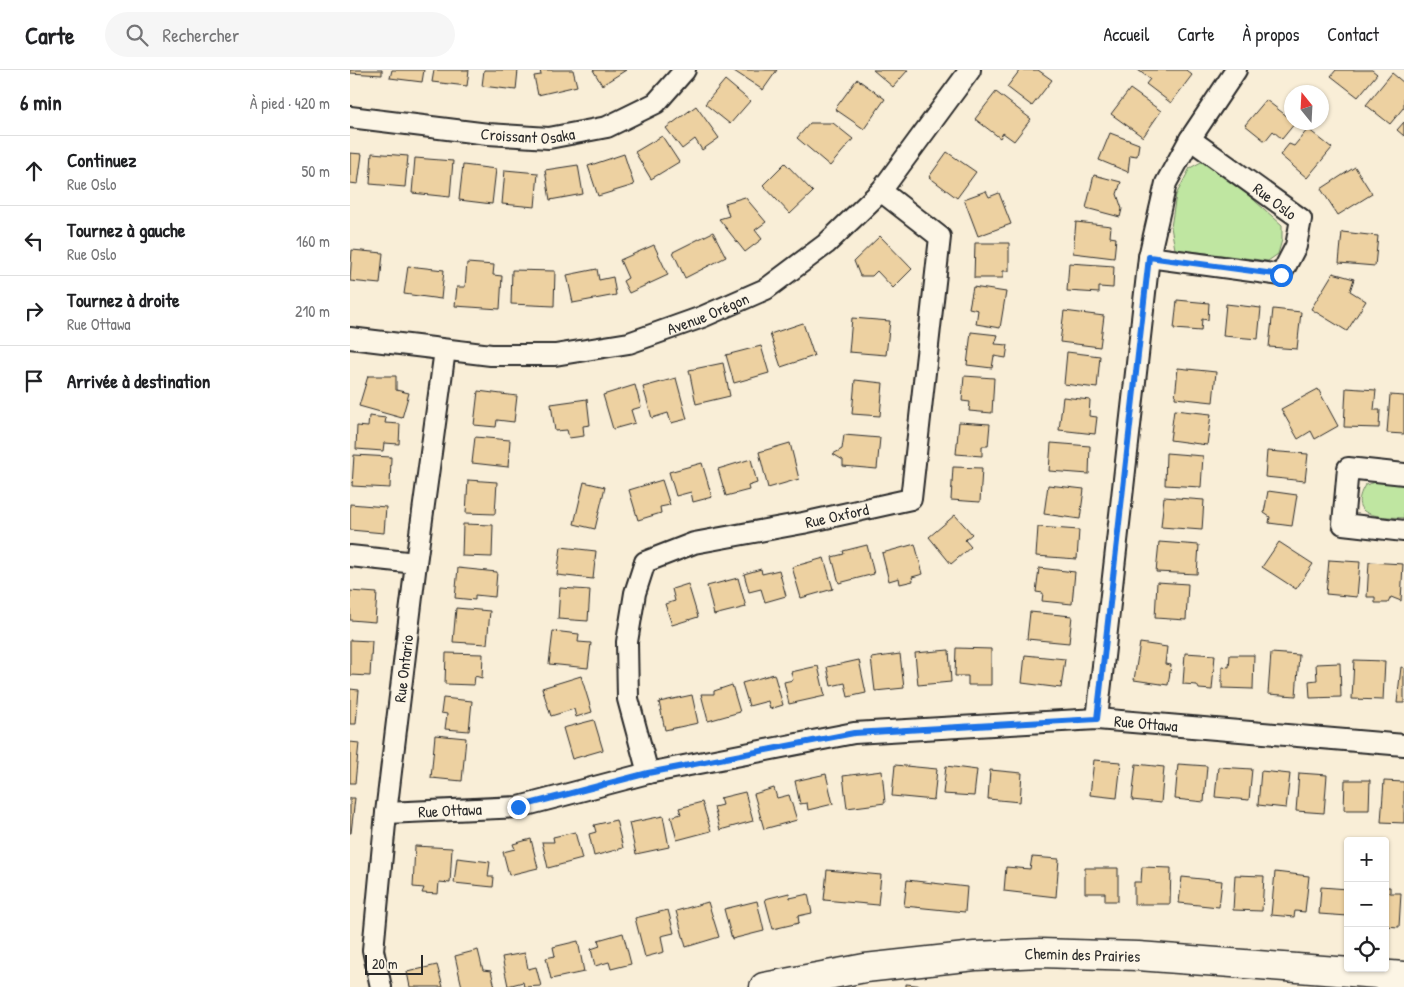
<!DOCTYPE html>
<html lang="fr">
<meta charset="utf-8">
<style>
body{margin:0;font-family:"Patrick Hand",sans-serif;background:#f6f6f6;color:#202124}
.controls{position:absolute;right:15px;bottom:15px;display:grid;overflow:hidden;border-radius:5px;box-shadow:0 1px 4px #0004}
.controls button{width:45px;height:45px;display:grid;place-items:center;padding:0;border:0;border-bottom:1px solid #e0e0e0;background:#fff;color:#202124;font:25px sans-serif}
.compass{position:absolute;left:934px;top:15px;width:45px;height:45px;border-radius:50%;background:#fff;box-shadow:0 1px 4px #0004;rotate:342deg}
.scale{position:absolute;left:15px;bottom:12px;width:58px;box-sizing:border-box;padding-left:5px;border:2px solid #2b2b2b;border-top:0;font-size:14px;line-height:18px;white-space:nowrap;color:#2b2b2b;-webkit-text-stroke:4px #fcf5e5;paint-order:stroke}
.stop{position:absolute;width:15px;height:15px;margin:-11px;border:4px solid #1a73e8;border-radius:50%;background:#fff}
.stop.end{background:#1a73e8;border-color:#fff;box-shadow:0 1px 5px #0008}
.list{margin:0;padding:0;list-style:none}
h2{display:flex;justify-content:space-between;align-items:center;height:65px;margin:0;padding:0 20px;font-size:21px}
h2 small{font-size:16px;font-weight:400;color:#757577}
.list li{display:grid;grid-template-columns:32px 1fr auto;gap:15px;align-items:center;box-sizing:border-box;height:70px;padding:0 20px;border-top:1px solid #e0e0e0}
.list b{display:block;font-size:19px;white-space:nowrap}
.list p{margin:0;font-size:16px;white-space:nowrap;color:#757577}
.list em{font-size:16px;font-style:normal;color:#757577}
.icon{flex:none;width:28px;height:28px;fill:none;stroke:currentColor;stroke-width:2;stroke-linecap:round;stroke-linejoin:round}
.map{position:relative;flex:none;width:1054px;height:917px;overflow:hidden}
header{display:flex;align-items:center;gap:30px;box-sizing:border-box;height:70px;padding:0 25px;background:#fff;border-bottom:1px solid #e0e0e0}
header strong{font-size:24px}
nav{display:flex;gap:28px;margin-inline-start:auto;font-size:18px}
.search{width:350px;height:45px;background:#f6f6f6;display:flex;align-items:center;gap:12px;box-sizing:border-box;padding:0 18px;border-radius:28px;color:#757577;font-size:19px}
main{display:flex}
aside{flex:1;background:#fff}
.map>svg:first-child{display:block}
.green{fill:#bfe6a1;stroke:#758866}
.building{fill:#edd1a1;stroke:#2b2b2b}
.lines{fill:none;stroke-linecap:round;stroke-linejoin:round}
.street-casing{stroke:#2b2b2b;stroke-width:24}
.secondary-casing{stroke:#2b2b2b;stroke-width:31}
.street{stroke:#fcf5e5;stroke-width:20}
.secondary{stroke:#fcf5e5;stroke-width:28}
.route{stroke:#1a73e8;stroke-width:6}
.labels{text-anchor:middle;dominant-baseline:central;stroke-width:5;stroke-linejoin:round;paint-order:stroke}
.street-label{font-size:16px;fill:#2b2b2b;stroke:#fcf5e5}
</style>
<header>
<strong>Carte</strong>
<div class="search"><svg class="icon" aria-label="search" viewBox="0 0 24 24"><circle cx="10" cy="10" r="6"/><path d="M15 15l6 6"/></svg>Rechercher</div>
<nav><a>Accueil</a><a>Carte</a><a>À propos</a><a>Contact</a></nav>
</header>
<main>
<aside>
<h2>6 min<small>À pied · 420 m</small></h2>
<ul class="list">
<li><svg class="icon" aria-label="ahead" viewBox="0 0 24 24"><path d="M12 20V5M6 11l6-6 6 6"/></svg><div><b>Continuez</b><p>Rue Oslo</p></div><em>50 m</em></li>
<li><svg class="icon" aria-label="left" viewBox="0 0 24 24"><path d="M17 20v-9H6M10 6l-5 5 5 5"/></svg><div><b>Tournez à gauche</b><p>Rue Oslo</p></div><em>160 m</em></li>
<li><svg class="icon" aria-label="right" viewBox="0 0 24 24"><path d="M7 20v-9h11M14 6l5 5-5 5"/></svg><div><b>Tournez à droite</b><p>Rue Ottawa</p></div><em>210 m</em></li>
<li><svg class="icon" aria-label="arrive" viewBox="0 0 24 24"><path d="M6 21V4h12l-3 4 3 4H6"/></svg><div><b>Arrivée à destination</b></div></li>
</ul>
</aside>
<div class="map">
<svg width="1054" height="917" viewBox="0 0 1054 917">
<rect width="100%" height="100%" fill="#f9eed7"/>
<filter id="ink" filterUnits="userSpaceOnUse"><feTurbulence type="fractalNoise" baseFrequency=".02" numOctaves="2"/><feDisplacementMap in="SourceGraphic" scale="10" xChannelSelector="R" yChannelSelector="G"/><feConvolveMatrix kernelMatrix="1 2 1 2 8 2 1 2 1" color-interpolation-filters="sRGB"/></filter>
<g filter="url(#ink)">
<g class="green">
<polygon points="853,91 868,98 932,155 932,170 928,184 918,191 825,179 821,157 826,125 840,98"/>
<path d="M1026 412 1054 415V448C1032 446 995 449 1015 415Z"/>
</g>
<g class="building">
<polygon points="0,0 32,0 32,5 0,3"/>
<polygon points="42,0 74,0 72,12 40,8"/>
<polygon points="84,0 119,0 117,16 82,12"/>
<polygon points="134,0 168,0 166,20 132,16"/>
<polygon points="190,0 223,0 227,16 188,25 184,6 191,5"/>
<polygon points="243,0 276,0 252,15"/>
<polygon points="385,0 427,0 413,20 384,1"/>
<polygon points="523,0 558,0 543,17"/>
<polygon points="670,0 688,0 702,10 682,36 657,17"/>
<polygon points="788,0 836,0 842,5 821,33 796,14 800,9"/>
<polygon points="986,0 1022,0 1027,4 1008,27 981,6"/>
<polygon points="1042,3 1054,13 1054,37 1040,54 1016,35"/>
<polygon points="507,9 535,29 514,59 485,39"/>
<polygon points="375,10 400,31 380,54 355,34"/>
<polygon points="780,19 811,41 793,67 761,44"/>
<polygon points="646,22 681,49 664,71 653,63 650,68 625,49"/>
<polygon points="916,30 942,50 942,52 945,53 932,69 923,61 915,71 895,55"/>
<polygon points="346,36 369,68 352,80 345,69 332,79 316,58"/>
<polygon points="1054,52 1054,66 1047,60"/>
<polygon points="460,53 483,53 503,69 480,96 447,68"/>
<polygon points="958,59 982,78 957,108 930,85 939,74 944,76"/>
<polygon points="760,63 789,74 787,86 780,85 778,102 749,90"/>
<polygon points="312,66 329,92 301,109 285,82"/>
<polygon points="597,82 626,102 607,128 579,107"/>
<polygon points="0,83 12,84 8,114 0,113"/>
<polygon points="22,83 58,86 55,117 20,114"/>
<polygon points="274,84 284,115 248,126 238,96"/>
<polygon points="65,88 103,91 100,127 62,123"/>
<polygon points="435,93 463,122 440,144 413,115"/>
<polygon points="113,95 146,99 142,134 109,130"/>
<polygon points="228,95 233,124 200,130 195,100"/>
<polygon points="1005,97 1022,124 988,145 971,119"/>
<polygon points="155,100 188,103 185,137 152,134"/>
<polygon points="744,105 771,112 767,124 772,139 770,147 736,138"/>
<polygon points="636,121 639,127 649,123 661,154 628,166 614,129"/>
<polygon points="395,127 416,152 405,160 412,169 395,182 369,149 379,146 375,133"/>
<polygon points="726,152 761,156 760,167 766,168 764,188 723,183"/>
<polygon points="363,162 376,187 335,208 323,182"/>
<polygon points="992,162 1028,166 1025,196 989,193"/>
<polygon points="530,166 562,199 543,218 527,201 522,206 510,206 504,191"/>
<polygon points="625,173 659,173 659,201 653,201 653,208 624,208"/>
<polygon points="304,175 318,205 279,223 273,211 278,208 270,190"/>
<polygon points="2,180 33,183 30,214 0,211"/>
<polygon points="117,193 144,195 143,205 152,206 150,239 105,236 107,217 115,217"/>
<polygon points="719,193 764,196 763,218 749,217 749,223 717,221"/>
<polygon points="58,196 94,200 91,229 54,224"/>
<polygon points="247,199 249,210 263,207 266,225 223,233 217,205"/>
<polygon points="162,200 205,201 204,236 161,234"/>
<polygon points="983,203 1004,209 1000,221 1016,231 997,261 961,239"/>
<polygon points="623,217 656,222 650,258 626,254 628,240 619,238"/>
<polygon points="827,230 859,233 858,250 852,249 851,261 824,259"/>
<polygon points="876,234 911,238 908,269 873,266"/>
<polygon points="923,239 951,242 947,279 919,277"/>
<polygon points="714,241 754,246 750,277 710,272"/>
<polygon points="502,248 540,251 536,285 499,282"/>
<polygon points="453,253 464,286 431,297 420,264"/>
<polygon points="621,262 648,265 645,274 658,275 656,288 644,286 642,298 617,295"/>
<polygon points="411,276 419,303 384,313 376,285"/>
<polygon points="717,282 750,286 747,318 714,314"/>
<polygon points="373,293 380,326 346,334 339,300"/>
<polygon points="828,298 866,302 863,332 825,328"/>
<polygon points="18,306 46,306 46,320 59,323 52,348 9,336"/>
<polygon points="614,306 644,308 642,343 619,341 620,332 612,331"/>
<polygon points="326,308 337,349 321,353 318,343 302,348 293,317"/>
<polygon points="505,310 533,313 530,346 502,344"/>
<polygon points="285,315 291,337 281,340 285,353 263,359 253,325"/>
<polygon points="996,318 1026,320 1024,340 1030,340 1029,358 994,357"/>
<polygon points="968,319 988,356 965,369 961,361 948,369 931,339"/>
<polygon points="128,321 167,326 164,352 147,350 146,357 124,355"/>
<polygon points="1040,325 1054,326 1054,364 1037,363"/>
<polygon points="713,327 740,330 739,346 747,347 745,364 709,360"/>
<polygon points="237,329 240,355 233,356 234,366 219,368 217,360 205,361 201,334"/>
<polygon points="824,340 861,344 857,375 820,370"/>
<polygon points="19,346 36,348 35,353 50,354 49,374 34,373 33,381 6,379 7,356 18,357"/>
<polygon points="609,352 640,354 638,376 632,376 632,386 606,384"/>
<polygon points="494,365 530,368 527,399 493,396 493,390 483,384 492,379"/>
<polygon points="125,367 160,370 158,397 122,393"/>
<polygon points="440,373 449,409 418,418 409,382"/>
<polygon points="701,373 740,376 739,404 699,401"/>
<polygon points="917,381 958,384 955,411 915,407"/>
<polygon points="816,383 853,386 851,417 815,415"/>
<polygon points="4,385 41,387 40,418 2,416"/>
<polygon points="401,389 407,413 398,416 399,420 376,426 368,399"/>
<polygon points="352,393 362,427 343,432 341,422 326,426 319,402"/>
<polygon points="603,397 632,398 630,432 601,430"/>
<polygon points="118,410 147,412 145,444 116,443"/>
<polygon points="312,410 320,435 310,437 311,443 288,450 279,420"/>
<polygon points="234,412 255,417 245,459 224,454"/>
<polygon points="698,415 734,419 730,449 694,444"/>
<polygon points="918,421 947,425 942,456 919,453 920,447 914,443"/>
<polygon points="814,427 854,430 852,460 811,457"/>
<polygon points="0,434 36,437 34,463 0,460"/>
<polygon points="605,445 622,464 615,470 621,477 601,494 579,467"/>
<polygon points="113,454 143,455 142,487 112,486"/>
<polygon points="688,457 729,460 727,489 686,486"/>
<polygon points="809,472 849,475 847,504 806,502"/>
<polygon points="929,472 963,494 946,519 912,497"/>
<polygon points="565,474 573,504 562,507 563,511 550,514 549,508 539,511 532,483"/>
<polygon points="517,475 524,504 489,513 482,487 494,484 493,481"/>
<polygon points="211,477 246,481 243,509 207,505"/>
<polygon points="474,488 483,519 451,528 442,497"/>
<polygon points="979,490 1010,492 1007,527 976,524"/>
<polygon points="1019,492 1053,494 1051,531 1041,527 1038,533 1025,533 1025,527 1017,527"/>
<polygon points="108,498 147,502 145,527 125,525 125,530 105,528"/>
<polygon points="689,498 725,502 722,534 692,531 693,523 686,522"/>
<polygon points="411,499 412,504 429,500 436,526 415,532 411,519 399,522 394,504"/>
<polygon points="388,508 396,537 364,545 357,516"/>
<polygon points="807,512 838,514 836,550 805,548"/>
<polygon points="338,514 348,547 322,555 315,534 325,531 322,519"/>
<polygon points="210,518 240,520 238,551 208,549"/>
<polygon points="0,521 27,523 25,552 0,550"/>
<polygon points="106,538 140,541 137,574 103,572"/>
<polygon points="680,542 722,546 719,573 677,569"/>
<polygon points="203,561 229,564 228,572 241,573 238,598 199,594"/>
<polygon points="0,570 22,571 20,606 0,605"/>
<polygon points="790,573 817,577 815,594 821,595 818,615 784,610"/>
<polygon points="606,578 641,579 641,615 618,615 618,606 605,606"/>
<polygon points="599,580 601,612 568,615 565,583"/>
<polygon points="96,583 133,584 132,608 125,606 124,615 95,614"/>
<polygon points="835,583 865,585 862,620 849,619 847,615 833,614"/>
<polygon points="921,583 949,585 946,626 918,624"/>
<polygon points="550,584 554,618 525,621 521,588"/>
<polygon points="675,585 715,589 711,618 672,613"/>
<polygon points="880,585 904,585 903,619 872,618 872,596 879,597"/>
<polygon points="509,590 516,623 498,627 495,613 481,616 477,597"/>
<polygon points="1004,590 1035,591 1033,630 1002,629"/>
<polygon points="990,593 991,627 960,628 959,611 967,610 966,594"/>
<polygon points="468,596 475,626 439,634 434,612 443,610 441,602"/>
<polygon points="1051,597 1054,598 1054,633 1047,633"/>
<polygon points="424,604 433,635 420,639 418,631 399,636 392,613"/>
<polygon points="231,606 242,642 226,647 224,639 201,646 192,618"/>
<polygon points="382,615 390,642 358,651 351,624 364,624 364,621"/>
<polygon points="0,619 9,620 6,654 0,654"/>
<polygon points="342,625 348,653 315,660 309,632"/>
<polygon points="93,628 122,631 119,661 95,659 97,644 91,643"/>
<polygon points="244,650 253,680 222,689 213,658"/>
<polygon points="85,665 116,668 112,711 81,708"/>
<polygon points="0,672 9,673 5,713 0,713"/>
<polygon points="744,690 771,692 767,728 740,725"/>
<polygon points="786,694 814,697 811,733 782,730"/>
<polygon points="828,694 857,696 854,732 825,729"/>
<polygon points="545,695 587,699 584,730 542,726"/>
<polygon points="596,696 627,700 624,726 593,724"/>
<polygon points="868,697 902,699 899,730 865,727"/>
<polygon points="640,700 672,703 670,732 638,729"/>
<polygon points="532,701 535,733 497,738 493,706"/>
<polygon points="911,701 940,704 936,738 908,735"/>
<polygon points="949,703 977,705 974,743 946,741"/>
<polygon points="476,704 483,734 458,740 457,733 450,734 445,711"/>
<polygon points="995,710 1020,710 1019,740 994,740"/>
<polygon points="1034,711 1054,712 1054,753 1031,752"/>
<polygon points="424,718 427,728 439,725 447,750 414,759 404,724"/>
<polygon points="395,722 403,751 370,760 364,737 372,735 370,728"/>
<polygon points="0,728 5,728 1,763 0,763"/>
<polygon points="352,732 361,761 327,770 321,747 331,744 329,738"/>
<polygon points="313,746 319,777 286,784 279,753"/>
<polygon points="266,750 273,778 244,786 239,764 246,762 244,755"/>
<polygon points="225,762 232,789 198,798 192,772 204,772 203,767"/>
<polygon points="181,769 188,798 159,805 153,782 165,779 163,774"/>
<polygon points="65,776 102,778 100,813 89,812 88,824 72,823 74,818 63,817"/>
<polygon points="682,787 709,789 706,827 654,821 656,797 680,799"/>
<polygon points="107,788 140,792 138,807 144,807 143,817 104,813"/>
<polygon points="792,797 821,798 820,834 784,834 784,812 791,812"/>
<polygon points="735,798 768,798 768,831 755,831 755,823 735,823"/>
<polygon points="477,800 531,805 528,835 474,830"/>
<polygon points="925,802 959,806 955,842 945,841 944,847 921,845"/>
<polygon points="885,805 914,806 912,841 883,840"/>
<polygon points="832,807 872,811 869,837 829,833"/>
<polygon points="557,810 617,817 615,842 554,836"/>
<polygon points="971,817 998,819 998,846 969,844"/>
<polygon points="1035,817 1040,817 1040,823 1051,823 1049,857 1035,856"/>
<polygon points="439,823 440,828 458,824 462,843 448,846 449,853 423,859 415,829"/>
<polygon points="407,831 414,861 382,869 374,839"/>
<polygon points="358,832 369,867 336,877 326,841"/>
<polygon points="318,840 324,863 311,866 314,882 295,887 285,848"/>
<polygon points="273,863 281,894 261,899 259,892 245,896 241,879 250,876 248,870"/>
<polygon points="228,871 234,902 201,909 196,888 205,886 203,877"/>
<polygon points="128,880 133,900 141,901 145,917 112,917 105,886"/>
<polygon points="175,883 178,899 186,897 191,916 174,917 173,912 158,916 152,887"/>
<polygon points="87,895 93,917 60,917 57,902"/>
<polygon points="556,914 584,917 556,917"/>
</g>
<g class="lines">
<g class="street-casing">
<g id="street">
<path id="s1" d="M0 47 138 64 199 68 257 57 306 33 335 0"/>
<polyline points="799,187 931,205 946,176 951,149 840,69"/>
<path id="s2" d="M0 268 141 285H205L279 273 352 247 416 219 476 174 531 121 620 0"/>
<polyline points="1054,404 998,398 993,454 1054,461"/>
<polyline points="0,486 66,493"/>
<polyline points="747,649 799,187 816,113 840,69 886,0"/>
<path id="s3" d="M298 703 278 629 277 572 285 523 295 492 344 473 453 453 561 429 590 167 531 121"/>
<path id="s4" d="M36 743 169 737 298 703 504 663 747 649 1054 675"/>
<path id="s5" d="M31 917 23 880 36 743 66 493 95 280"/>
</g>
</g>
<g class="secondary-casing">
<g id="secondary">
<path id="s6" d="M414 917 515 898 625 886 690 883 788 886 1054 906"/>
</g>
</g>
<use href="#street" class="street"/>
<use href="#secondary" class="secondary"/>
</g>
</g>
<g class="lines" filter="url(#ink)">
<polyline class="route" points="168,737 298,703 504,663 747,649 799,187 931,205"/>
</g>
<g class="labels">
<g class="street-label">
<text stroke="none"><textPath href="#s1" startOffset="179">Croissant Osaka</textPath></text>
<text transform="translate(925 131) rotate(37)">Rue Oslo</text>
<text stroke="none"><textPath href="#s2" startOffset="365">Avenue Orégon</textPath></text>
<text stroke="none"><textPath href="#s3" startOffset="414">Rue Oxford</textPath></text>
<text stroke="none"><textPath href="#s5" startOffset="321">Rue Ontario</textPath></text>
<text stroke="none"><textPath href="#s4" startOffset="769">Rue Ottawa</textPath></text>
<text stroke="none"><textPath href="#s4" startOffset="64">Rue Ottawa</textPath></text>
<text stroke="none"><textPath href="#s6" startOffset="321">Chemin des Prairies</textPath></text>
</g>
</g>
</svg>
<div class="controls">
<button>+</button>
<button>−</button>
<button><svg class="icon" aria-label="locate" viewBox="0 0 24 24"><circle cx="12" cy="12" r="6"/><path d="M12 2v4M12 18v4M2 12h4M18 12h4"/></svg></button>
</div>
<svg class="compass" viewBox="-18 -18 36 36"><path d="M0-13l5 13h-10z" fill="#e53935"/><path d="M0 13l5-13h-10z" fill="#757577"/></svg>
<div class="scale">20 m</div>
<div class="stop" style="left:931px;top:205px"></div>
<div class="stop end" style="left:168px;top:737px"></div>
</div>
</main>
